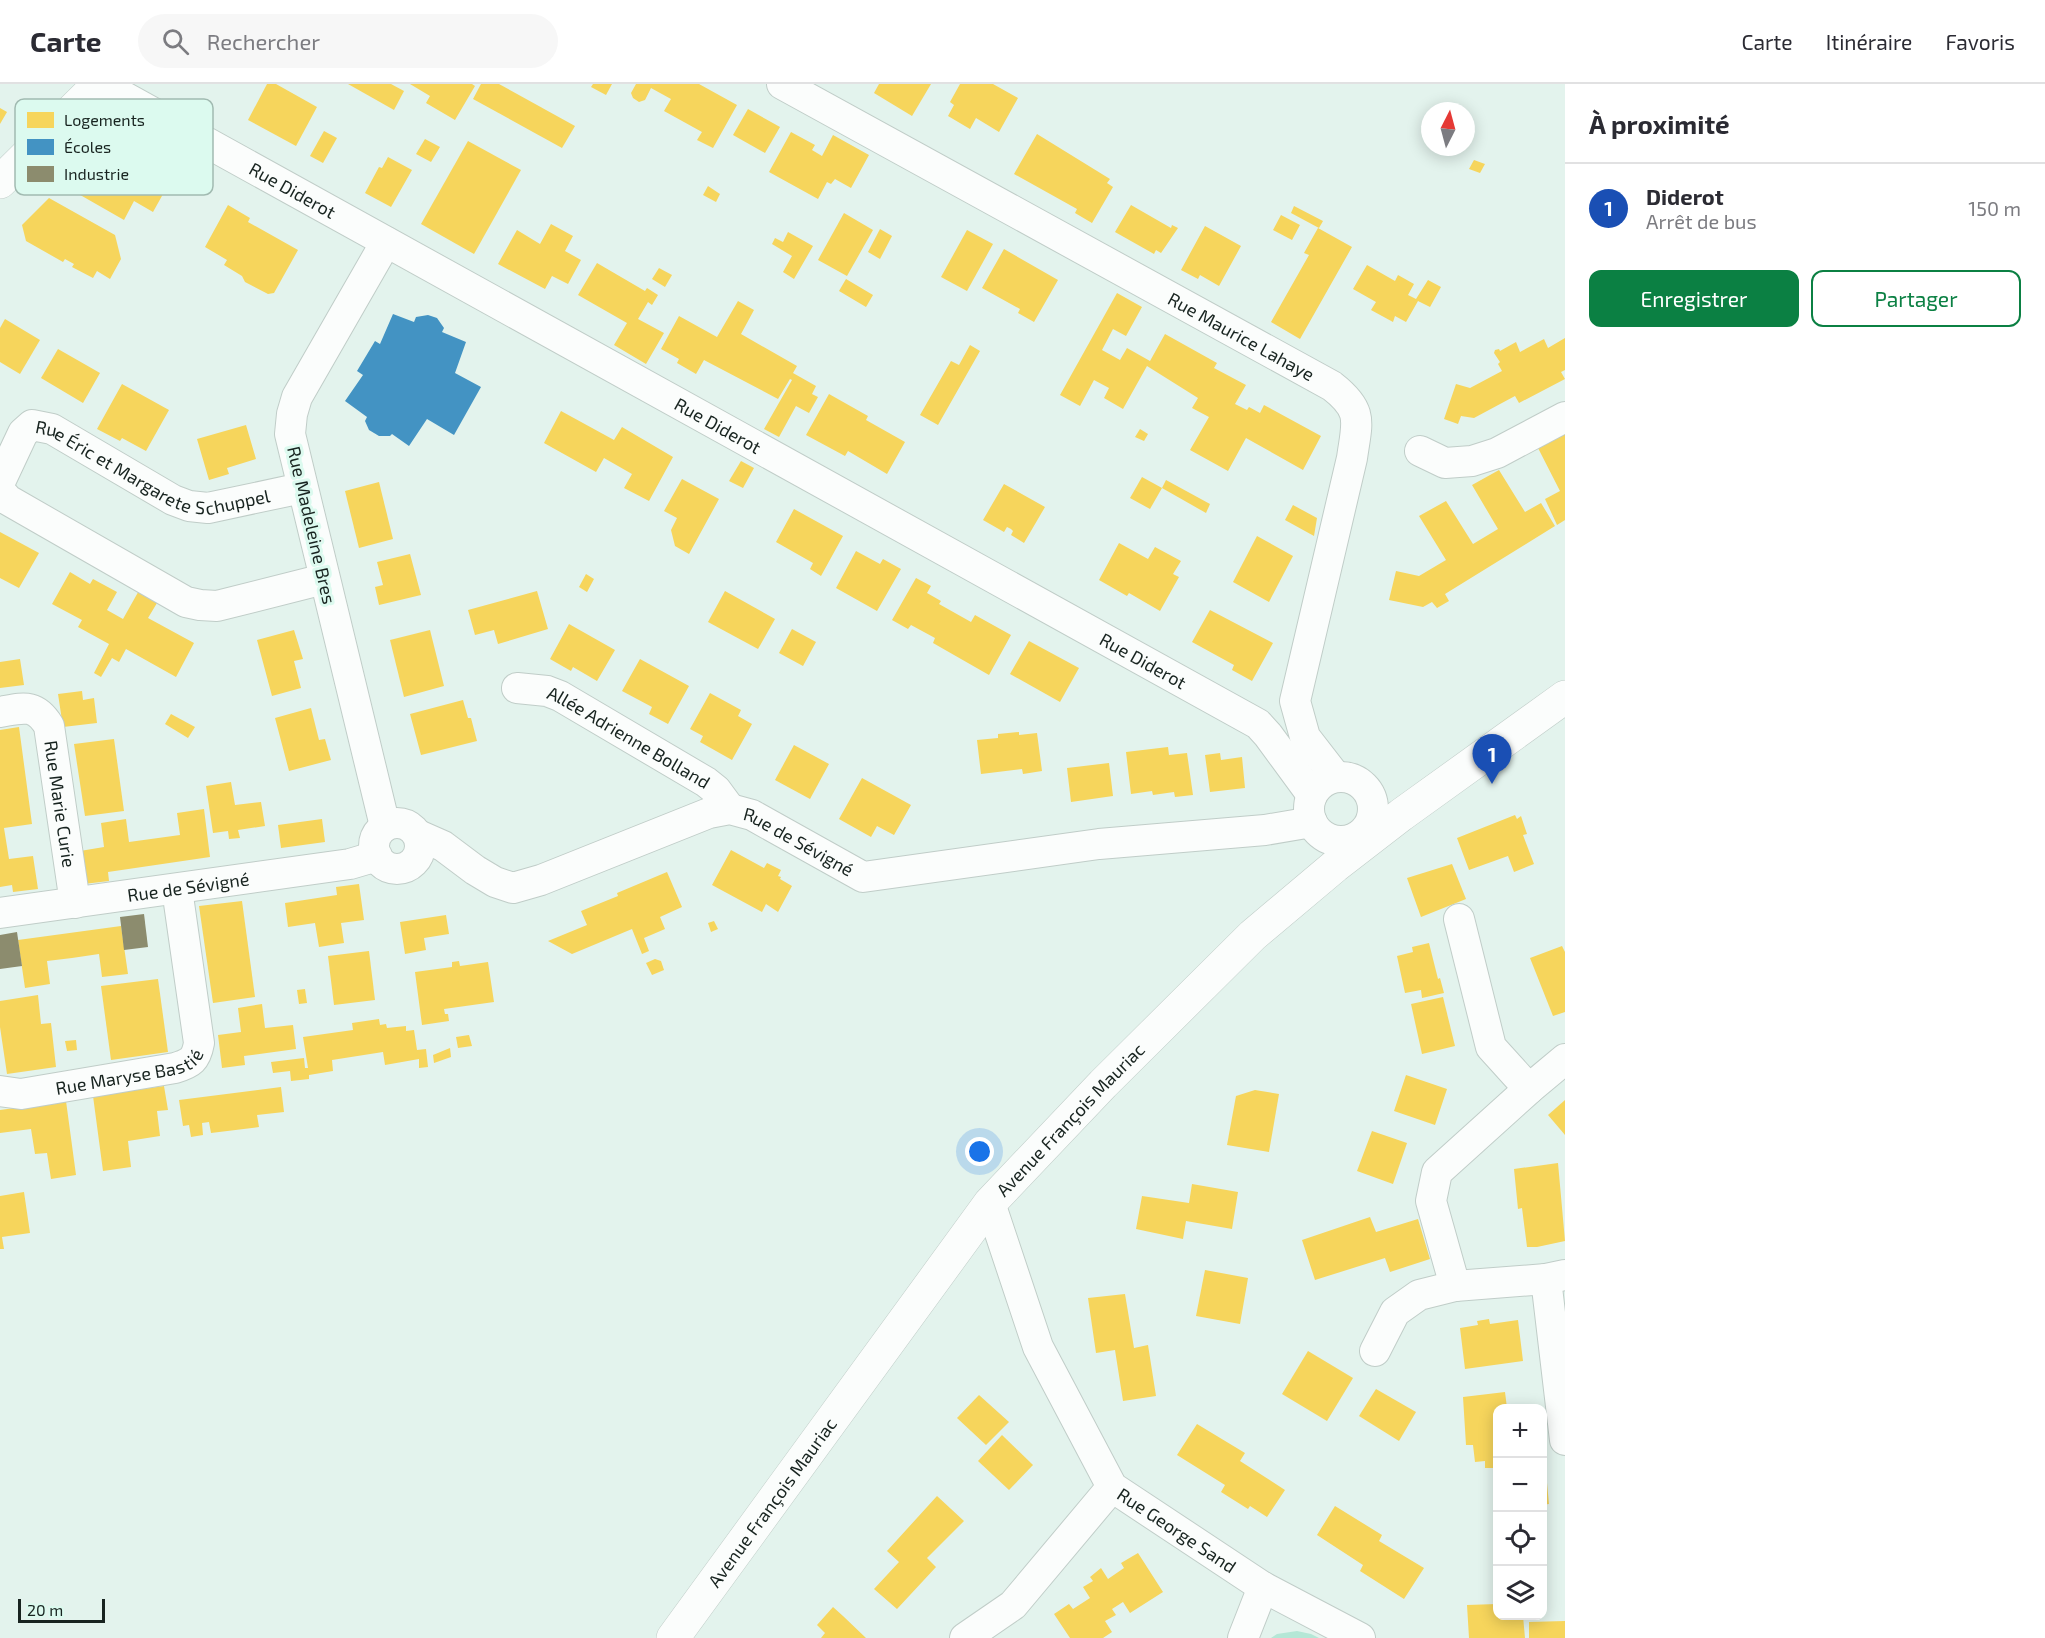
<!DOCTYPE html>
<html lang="fr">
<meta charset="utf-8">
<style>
body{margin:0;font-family:"Exo 2",sans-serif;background:#f7f7f7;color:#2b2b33}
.controls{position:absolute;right:18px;bottom:18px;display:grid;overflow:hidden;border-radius:12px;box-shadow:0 3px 15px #0003}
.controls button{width:54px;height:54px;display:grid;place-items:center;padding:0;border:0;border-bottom:2px solid #e1e1e2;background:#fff;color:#2b2b33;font:30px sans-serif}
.compass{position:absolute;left:1421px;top:18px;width:54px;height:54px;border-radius:50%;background:#fff;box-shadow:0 3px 15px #0003;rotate:6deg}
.scale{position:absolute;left:18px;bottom:15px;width:87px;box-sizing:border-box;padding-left:6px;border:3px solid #182420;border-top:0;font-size:16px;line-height:21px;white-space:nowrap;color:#182420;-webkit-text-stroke:4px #dcfaef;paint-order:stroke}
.you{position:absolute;left:980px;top:1068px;width:21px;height:21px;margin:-15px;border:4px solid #fff;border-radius:50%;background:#1a73e8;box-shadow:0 0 0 9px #1a73e833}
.badge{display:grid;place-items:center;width:39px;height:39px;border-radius:50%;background:#0b8043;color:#fff;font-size:20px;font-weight:700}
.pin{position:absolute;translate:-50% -50px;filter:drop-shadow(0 2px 3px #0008)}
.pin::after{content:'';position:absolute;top:32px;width:21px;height:18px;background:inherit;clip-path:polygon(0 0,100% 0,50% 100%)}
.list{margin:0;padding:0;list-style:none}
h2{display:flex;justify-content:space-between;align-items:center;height:78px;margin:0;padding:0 24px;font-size:26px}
h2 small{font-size:20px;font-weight:400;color:#7c7c81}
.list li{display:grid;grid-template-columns:39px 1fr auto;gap:18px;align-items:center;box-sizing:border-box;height:90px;padding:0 24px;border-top:2px solid #e1e1e2}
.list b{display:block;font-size:22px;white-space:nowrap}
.list p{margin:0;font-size:20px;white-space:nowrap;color:#7c7c81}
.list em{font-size:20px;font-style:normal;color:#7c7c81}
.actions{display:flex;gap:12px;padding:18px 24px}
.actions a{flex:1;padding:14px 0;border:2px solid #0b8043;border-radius:12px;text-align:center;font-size:21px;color:#0b8043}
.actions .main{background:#0b8043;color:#fff}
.icon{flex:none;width:33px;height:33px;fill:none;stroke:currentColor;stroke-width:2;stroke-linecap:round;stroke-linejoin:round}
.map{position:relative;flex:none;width:1565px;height:1554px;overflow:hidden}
header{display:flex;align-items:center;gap:36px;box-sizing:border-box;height:84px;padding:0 30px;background:#fff;border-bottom:2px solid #e1e1e2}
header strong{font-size:28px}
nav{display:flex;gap:33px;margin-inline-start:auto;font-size:21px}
.search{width:420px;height:54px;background:#f7f7f7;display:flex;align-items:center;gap:15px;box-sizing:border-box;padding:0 21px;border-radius:33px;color:#7c7c81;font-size:22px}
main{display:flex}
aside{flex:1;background:#fff}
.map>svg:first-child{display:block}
.green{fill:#b5e7d6}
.homes{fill:#f6d55c}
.schools{fill:#4393c3}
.industry{fill:#8c8c6e}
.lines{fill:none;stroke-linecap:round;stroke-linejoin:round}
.minor-casing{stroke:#c0cdc8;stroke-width:32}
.tertiary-casing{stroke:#c0cdc8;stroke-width:34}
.primary-casing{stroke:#c0cdc8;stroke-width:34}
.minor{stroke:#fbfdfc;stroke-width:30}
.tertiary{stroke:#fbfdfc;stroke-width:33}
.primary{stroke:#fbfdfc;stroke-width:33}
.labels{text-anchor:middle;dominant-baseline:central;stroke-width:6;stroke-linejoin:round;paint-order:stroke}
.street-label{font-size:18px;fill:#182420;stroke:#dcfaef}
.key{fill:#dcfaef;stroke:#a1bab1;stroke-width:1.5}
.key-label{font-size:16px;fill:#182420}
</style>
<header>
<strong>Carte</strong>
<div class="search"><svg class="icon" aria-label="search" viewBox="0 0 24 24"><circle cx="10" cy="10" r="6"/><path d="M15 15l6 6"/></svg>Rechercher</div>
<nav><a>Carte</a><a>Itinéraire</a><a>Favoris</a></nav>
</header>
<main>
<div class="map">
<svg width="1565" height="1554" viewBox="0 0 1565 1554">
<rect width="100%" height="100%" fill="#e3f3ed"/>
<polygon class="green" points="1297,1547 1311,1550 1319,1554 1271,1554 1277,1550"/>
<g class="homes">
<polygon points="267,0 276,0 317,23 296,62 248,36"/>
<polygon points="348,0 391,0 404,7 394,26"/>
<polygon points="410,0 472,0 475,2 455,36 426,19 430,12"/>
<polygon points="481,0 499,0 575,42 562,64 473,15"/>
<polygon points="593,0 612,0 606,11 591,3"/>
<polygon points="636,0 699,0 737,21 713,64 697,56 702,48 664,27 671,15 651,4 645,16 639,18 633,14 631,9"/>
<polygon points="879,0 931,0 912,32 874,9"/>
<polygon points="960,0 993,0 1018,14 999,48 976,34 970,45 948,32 954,21 950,18"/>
<polygon points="0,24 7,28 0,40"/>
<polygon points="748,25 780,43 765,69 733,51"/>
<polygon points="324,47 337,54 323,79 310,72"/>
<polygon points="791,48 815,61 812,66 822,72 833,51 869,71 851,104 835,95 831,100 827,98 818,115 769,88"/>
<polygon points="1037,50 1110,95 1107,99 1113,103 1092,139 1075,129 1077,125 1014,90"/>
<polygon points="112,55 124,62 127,57 177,85 153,128 134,117 124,136 61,100 62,98 73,104 86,81 95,86"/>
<polygon points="425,55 440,63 431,78 416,70"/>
<polygon points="468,57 521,86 474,170 421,140"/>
<polygon points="388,73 412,86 391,123 365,109 379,83 382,84"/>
<polygon points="1474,76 1485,80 1480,89 1469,85"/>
<polygon points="708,102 720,110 716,118 703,111"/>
<polygon points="49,114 115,151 121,175 110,195 97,187 93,194 72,183 74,180 65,175 63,178 26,157 22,141"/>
<polygon points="228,121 250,134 248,138 298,166 274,209 268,210 245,198 242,192 224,181 227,176 205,163"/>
<polygon points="1131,121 1171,144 1172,141 1178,144 1161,169 1156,166 1154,170 1115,148"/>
<polygon points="1294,122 1323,137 1319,144 1291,129"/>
<polygon points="844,129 873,146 847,192 818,176"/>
<polygon points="1281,131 1300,141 1292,156 1273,146"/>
<polygon points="551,140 573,152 565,167 581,176 568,200 552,192 545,205 498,180 517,146 540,160"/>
<polygon points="1205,142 1241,162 1219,202 1200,191 1198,195 1181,186"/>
<polygon points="1318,144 1352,163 1300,255 1271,238 1309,171 1304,169"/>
<polygon points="880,145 892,152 880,175 868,168"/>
<polygon points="967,146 993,160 967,207 941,193"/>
<polygon points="788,148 813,162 794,195 783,188 792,172 772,160 775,154 783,158"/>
<polygon points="1004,165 1058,196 1034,238 1018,229 1020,225 982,204"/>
<polygon points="597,179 645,207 647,204 658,211 652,221 648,218 638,235 664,249 646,280 614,261 627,239 578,211"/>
<polygon points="1367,181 1395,197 1398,191 1414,200 1408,211 1416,215 1428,196 1441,203 1430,223 1418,217 1406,238 1395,232 1393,238 1371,226 1376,218 1353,205"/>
<polygon points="659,184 672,191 665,203 652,195"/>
<polygon points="846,195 873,211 866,223 839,207"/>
<polygon points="1117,209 1142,223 1126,252 1113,245 1102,266 1120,276 1127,264 1150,277 1165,250 1217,279 1214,284 1246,301 1235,320 1247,326 1249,323 1260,329 1264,321 1321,352 1303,386 1246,354 1228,387 1190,366 1209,333 1192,324 1198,314 1147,282 1123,325 1104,314 1109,304 1094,296 1080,322 1060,311"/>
<polygon points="738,217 754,226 741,250 797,282 793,289 816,302 812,310 818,313 809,329 796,322 779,353 764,345 792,296 790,295 778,315 704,276 696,290 677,279 679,275 661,265 679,232 717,253"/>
<polygon points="5,235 40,256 20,290 0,278 0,244"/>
<polygon points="1565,254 1565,286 1561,288 1565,295 1519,319 1515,312 1474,334 1461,332 1458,340 1444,335 1456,300 1470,304 1502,287 1498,280 1500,278 1494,269 1495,266 1499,265 1500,267 1516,258 1520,268 1544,255 1548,264"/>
<polygon points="970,261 980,267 938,341 920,331 951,277 959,281"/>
<polygon points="58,265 100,289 83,319 41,294"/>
<polygon points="122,300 169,326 146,367 122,354 120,357 97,345"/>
<polygon points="829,310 868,332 866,336 905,358 887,390 848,367 845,372 806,351"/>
<polygon points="561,327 614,356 622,343 673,373 649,417 624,404 632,390 604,374 596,388 544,359"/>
<polygon points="246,341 256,375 227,384 229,390 209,396 197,355"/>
<polygon points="1140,345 1148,350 1144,357 1135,353"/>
<polygon points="1565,349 1565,436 1557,441 1545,415 1560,407 1538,364"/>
<polygon points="741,377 754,384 743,404 729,397"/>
<polygon points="1499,386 1525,428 1541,419 1555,442 1445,510 1449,517 1437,524 1432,518 1423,523 1389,516 1396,487 1419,492 1446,476 1419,432 1446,417 1473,460 1498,445 1472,401"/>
<polygon points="1142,393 1162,404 1150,425 1130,414"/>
<polygon points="682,395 719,415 689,470 675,462 671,446 677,434 664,427"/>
<polygon points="1166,396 1210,420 1206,429 1162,404"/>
<polygon points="379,398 393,455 359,464 345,407"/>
<polygon points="1004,400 1045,423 1024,459 1011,451 1013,447 1011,445 1007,443 1004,448 983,436"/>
<polygon points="1293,421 1317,434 1314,452 1285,436"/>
<polygon points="794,425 843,452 821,492 810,485 813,479 776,458"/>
<polygon points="0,448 39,469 19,504 0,494"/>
<polygon points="1257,452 1293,472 1269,518 1233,498"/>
<polygon points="1119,459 1148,475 1155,463 1181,477 1173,490 1179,493 1160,527 1129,509 1127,512 1099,496"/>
<polygon points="856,467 880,480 883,475 901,485 877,527 836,504"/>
<polygon points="410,470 421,511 379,521 375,503 383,501 377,478"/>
<polygon points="70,488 90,500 93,495 117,508 107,526 123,535 141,503 160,514 148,534 194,559 176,593 126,565 119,578 112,574 101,593 94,589 109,560 78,543 82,536 52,520"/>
<polygon points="586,490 594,495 587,508 579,503"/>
<polygon points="916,494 931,502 927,509 941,517 939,520 971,538 975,531 1011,551 989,591 933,559 935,554 911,541 908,545 892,536"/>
<polygon points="537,507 548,545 498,560 494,546 475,551 468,526"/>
<polygon points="725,507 775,535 758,565 708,538"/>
<polygon points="1210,526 1273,559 1252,597 1232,586 1234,581 1192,558"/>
<polygon points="569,540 615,566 597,597 573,583 571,587 550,575"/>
<polygon points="792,545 816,558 803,582 779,569"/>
<polygon points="294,546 303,575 294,577 301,604 272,612 257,556"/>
<polygon points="430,546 444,602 404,613 390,556"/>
<polygon points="1029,557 1079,584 1060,618 1010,590"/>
<polygon points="20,575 24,601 0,604 0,578"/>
<polygon points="640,575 689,602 668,640 649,630 652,623 622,607"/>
<polygon points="82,607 83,616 94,614 97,639 63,643 58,610"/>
<polygon points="710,609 741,626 738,632 752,640 732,676 700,658 703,652 690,645"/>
<polygon points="463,616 468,634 471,634 477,657 421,671 410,630"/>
<polygon points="311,624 319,656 325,655 331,676 289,687 275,634"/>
<polygon points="171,630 195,643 188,654 165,640"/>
<polygon points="19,643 32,740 4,744 9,775 33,772 38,805 13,808 12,801 0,803 0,646"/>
<polygon points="1019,648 1019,651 1037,649 1042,687 1023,690 1022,685 981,690 977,656 998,654 998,650"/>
<polygon points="114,655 124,727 85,732 74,660"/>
<polygon points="794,661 829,680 810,715 775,696"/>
<polygon points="1168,663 1169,671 1187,669 1193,711 1175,713 1174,708 1153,711 1152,707 1131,710 1126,668"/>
<polygon points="1220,669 1221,676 1242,673 1245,704 1210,708 1205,671"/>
<polygon points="1109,679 1113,712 1071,718 1067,684"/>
<polygon points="862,694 911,721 894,751 877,742 871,753 839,735"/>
<polygon points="231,698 235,721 261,718 265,742 238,746 240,754 229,755 228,747 213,749 206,702"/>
<polygon points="204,725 210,773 108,788 109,797 84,800 80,767 104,763 101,739 126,735 129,758 180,751 177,729"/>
<polygon points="1515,731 1517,735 1521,732 1527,750 1523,751 1534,780 1514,788 1508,772 1469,786 1457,754"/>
<polygon points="322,735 325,758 281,764 278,741"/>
<polygon points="731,766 764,784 767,779 781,786 778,792 781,793 780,795 792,802 778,828 766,820 762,828 712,801"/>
<polygon points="1452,780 1466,815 1421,833 1407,794"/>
<polygon points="667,788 682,823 660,833 665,845 644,854 649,867 642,870 632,845 572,870 548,857 587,841 581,827 618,812 617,809"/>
<polygon points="359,800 364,836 341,839 344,859 319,863 315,839 288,843 285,819 337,811 336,803"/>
<polygon points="242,817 255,913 213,919 199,822"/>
<polygon points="446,831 449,850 424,854 426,866 405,870 400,838"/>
<polygon points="714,837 718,845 711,848 708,839"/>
<polygon points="121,842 128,890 102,893 99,870 72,874 47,877 50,900 25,904 18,856"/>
<polygon points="1429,859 1438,895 1440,894 1444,909 1422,914 1421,906 1405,909 1397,872 1413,868 1412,863"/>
<polygon points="1562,862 1565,868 1565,928 1553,932 1530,874"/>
<polygon points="369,867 375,916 334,921 328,872"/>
<polygon points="655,875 661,877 664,886 652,891 646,879"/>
<polygon points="459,877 460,882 488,878 494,918 444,925 445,930 448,930 449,937 422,941 415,888 452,883 452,878"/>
<polygon points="158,895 168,968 111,976 101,902"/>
<polygon points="305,905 307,919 299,920 297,906"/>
<polygon points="38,911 41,940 51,939 56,983 7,990 0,943 0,917"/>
<polygon points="1443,913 1455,962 1422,970 1411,920"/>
<polygon points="262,920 265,944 293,941 296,965 244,972 245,981 222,984 218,951 241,948 238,924"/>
<polygon points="379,935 380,941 386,940 387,944 406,942 406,947 414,946 417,966 426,965 428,983 419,984 419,975 385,981 383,968 332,976 333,987 309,991 309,995 291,997 290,987 273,989 271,978 304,974 305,984 308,984 303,953 353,946 352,939"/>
<polygon points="469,951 472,962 458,964 456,953"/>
<polygon points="76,956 77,966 67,967 65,957"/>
<polygon points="450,964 451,973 434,979 433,971"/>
<polygon points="1406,991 1447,1005 1435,1041 1394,1027"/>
<polygon points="164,1002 168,1026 157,1027 160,1052 128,1057 131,1083 103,1087 93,1012"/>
<polygon points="281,1003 284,1028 257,1031 259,1043 211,1049 209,1038 202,1039 203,1051 191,1053 189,1041 183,1042 179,1016"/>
<polygon points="1255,1006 1279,1010 1269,1068 1227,1061 1236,1012"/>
<polygon points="1565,1016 1565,1051 1548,1031"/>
<polygon points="66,1017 76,1091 51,1095 47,1069 35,1070 31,1045 0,1049 0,1026"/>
<polygon points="1372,1047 1407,1059 1393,1100 1357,1087"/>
<polygon points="1558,1079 1565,1157 1537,1163 1527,1163 1522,1124 1518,1125 1514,1085"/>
<polygon points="1192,1100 1238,1108 1232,1145 1186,1137 1183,1155 1136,1145 1142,1112 1189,1119"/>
<polygon points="24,1108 30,1149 2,1153 4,1165 0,1165 0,1112"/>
<polygon points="1370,1133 1376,1148 1418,1135 1430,1175 1390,1188 1385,1174 1315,1196 1302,1156"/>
<polygon points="1205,1186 1248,1194 1240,1240 1196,1232"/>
<polygon points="1125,1210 1134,1264 1148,1261 1156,1312 1123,1317 1115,1266 1096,1269 1088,1214"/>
<polygon points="1489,1235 1490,1240 1518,1236 1523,1277 1465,1285 1460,1244 1478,1241 1477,1237"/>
<polygon points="1308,1267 1353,1294 1327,1337 1282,1310"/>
<polygon points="1376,1305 1416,1328 1399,1357 1359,1332"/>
<polygon points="1505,1308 1507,1324 1497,1324 1497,1392 1496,1392 1495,1384 1485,1384 1485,1377 1475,1378 1473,1361 1466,1361 1463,1313"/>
<polygon points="979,1311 1009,1338 986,1361 957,1334"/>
<polygon points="1197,1340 1245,1369 1240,1377 1285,1406 1267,1433 1250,1422 1248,1425 1221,1408 1225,1401 1177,1371"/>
<polygon points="1002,1351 1033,1381 1009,1406 978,1377"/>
<polygon points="1545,1378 1549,1420 1542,1421 1542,1379"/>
<polygon points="937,1412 964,1437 927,1474 936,1483 897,1525 874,1505 899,1478 887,1467"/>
<polygon points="1335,1422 1382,1451 1379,1457 1424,1484 1404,1515 1360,1487 1363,1481 1317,1451"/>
<polygon points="1138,1469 1163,1508 1130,1529 1123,1518 1112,1525 1116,1531 1105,1537 1112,1548 1103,1554 1070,1554 1054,1530 1069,1520 1073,1525 1090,1514 1083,1503 1093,1497 1090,1493 1101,1484 1108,1495 1124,1484 1121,1479"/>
<polygon points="1497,1520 1497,1532 1523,1532 1525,1554 1469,1554 1467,1521"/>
<polygon points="833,1523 843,1532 866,1554 821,1554 825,1549 817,1541"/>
<polygon points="1565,1537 1565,1554 1529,1554 1529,1538"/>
</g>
<polygon class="schools" points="393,230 414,238 416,233 428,231 437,234 444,244 442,248 466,258 455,289 481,303 454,351 427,335 409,362 392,350 390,352 379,352 369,346 365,337 367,333 345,317 363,291 357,287 375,257 380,260"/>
<g class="industry">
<polygon points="144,830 148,863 124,866 120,833"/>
<polygon points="17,848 22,882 0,885 0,851"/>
</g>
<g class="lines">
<g class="minor-casing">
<g id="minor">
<path id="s1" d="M101 0 1258 640 1268 651 1312 711"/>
<path id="s2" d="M782 0 1332 302C1364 327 1357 338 1352 374L1295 617 1305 653 1336 693"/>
<polyline points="1420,367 1445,379 1472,377 1497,369 1565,333"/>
<path id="s3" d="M0 398 23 349 32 341 52 345 173 416 189 422 208 424 302 404"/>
<polyline points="0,407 8,416 186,518 200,521 217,522 324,495"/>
<path id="s4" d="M517 604 547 607 560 612 706 698 716 706 730 725"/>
<path id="s5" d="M0 628C23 624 35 619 49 642L75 819"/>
<circle cx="1341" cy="725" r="32"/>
<circle cx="397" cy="762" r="23"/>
<polyline points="385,742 290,350 292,330 297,313 386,158"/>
<path id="s6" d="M418 751 443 762 475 786 495 798 513 804 541 796 709 729 730 725 752 731 863 793 1099 760 1265 746 1312 738"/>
<path id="s7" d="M0 829 350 780 377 772"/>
<polyline points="1459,835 1491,963 1529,1005"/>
<path id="s8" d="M0 1007 21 1010 175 984C191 979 196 976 199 959L177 805"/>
<path id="s9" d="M990 1119 1038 1263 1112 1403 1263 1503 1360 1554"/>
<polyline points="1546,1195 1565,1356"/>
<polyline points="1455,1202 1431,1117 1437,1088 1529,1005 1565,975"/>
<polyline points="1375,1267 1395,1228 1419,1211 1455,1202 1546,1195 1565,1191"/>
<polyline points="965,1554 1013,1521 1112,1403"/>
<polyline points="1243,1554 1263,1503"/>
</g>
</g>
<g class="tertiary-casing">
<g id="tertiary">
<path id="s10" d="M673 1554 990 1119 1103 1000 1253 851 1335 782 1401 731 1565 613"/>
</g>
</g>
<g class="primary-casing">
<polyline id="primary" points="0,98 99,0"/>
</g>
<use href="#minor" class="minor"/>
<use href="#tertiary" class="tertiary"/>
<use href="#primary" class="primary"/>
</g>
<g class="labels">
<g class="street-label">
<text stroke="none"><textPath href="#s1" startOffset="219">Rue Diderot</textPath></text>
<text stroke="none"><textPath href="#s2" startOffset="524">Rue Maurice Lahaye</textPath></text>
<text stroke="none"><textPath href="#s1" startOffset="705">Rue Diderot</textPath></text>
<text stroke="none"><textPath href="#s3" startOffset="198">Rue Éric et Margarete Schuppel</textPath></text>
<text transform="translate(312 441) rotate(77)">Rue Madeleine Bres</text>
<text stroke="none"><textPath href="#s1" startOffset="1191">Rue Diderot</textPath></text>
<text stroke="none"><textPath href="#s4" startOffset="124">Allée Adrienne Bolland</textPath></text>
<text stroke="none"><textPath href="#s5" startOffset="135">Rue Marie Curie</textPath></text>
<text stroke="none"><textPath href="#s6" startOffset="417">Rue de Sévigné</textPath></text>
<text stroke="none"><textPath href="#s7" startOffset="190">Rue de Sévigné</textPath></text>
<text stroke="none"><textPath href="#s8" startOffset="132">Rue Maryse Bastié</textPath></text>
<text stroke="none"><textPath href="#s10" startOffset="654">Avenue François Mauriac</textPath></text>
<text stroke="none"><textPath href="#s10" startOffset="168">Avenue François Mauriac</textPath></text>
<text stroke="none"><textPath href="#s9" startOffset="388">Rue George Sand</textPath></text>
</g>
</g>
<rect x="15" y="15" width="198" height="96" rx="9" class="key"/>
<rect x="27" y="28" width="27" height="16" fill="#f6d55c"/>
<rect x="27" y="55" width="27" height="16" fill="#4393c3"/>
<rect x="27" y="82" width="27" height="16" fill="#8c8c6e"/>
<g class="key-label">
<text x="64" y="42">Logements</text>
<text x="64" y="69">Écoles</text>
<text x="64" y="96">Industrie</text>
</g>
</svg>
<div class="controls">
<button>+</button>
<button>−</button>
<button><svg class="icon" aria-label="locate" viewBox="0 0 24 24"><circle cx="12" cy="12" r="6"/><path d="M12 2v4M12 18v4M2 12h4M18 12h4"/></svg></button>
<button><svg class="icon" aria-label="layers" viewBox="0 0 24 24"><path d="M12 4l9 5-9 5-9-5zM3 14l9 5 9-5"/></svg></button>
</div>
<svg class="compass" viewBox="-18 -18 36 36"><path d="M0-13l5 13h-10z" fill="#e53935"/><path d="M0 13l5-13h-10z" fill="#7c7c81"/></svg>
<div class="scale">20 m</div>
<div class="you"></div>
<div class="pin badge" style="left:1492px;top:700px;background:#1a4fb4">1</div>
</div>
<aside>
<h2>À proximité<small></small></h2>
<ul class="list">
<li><span class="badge" style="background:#1a4fb4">1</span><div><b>Diderot</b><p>Arrêt de bus</p></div><em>150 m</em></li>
</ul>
<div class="actions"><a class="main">Enregistrer</a><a>Partager</a></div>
</aside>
</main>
